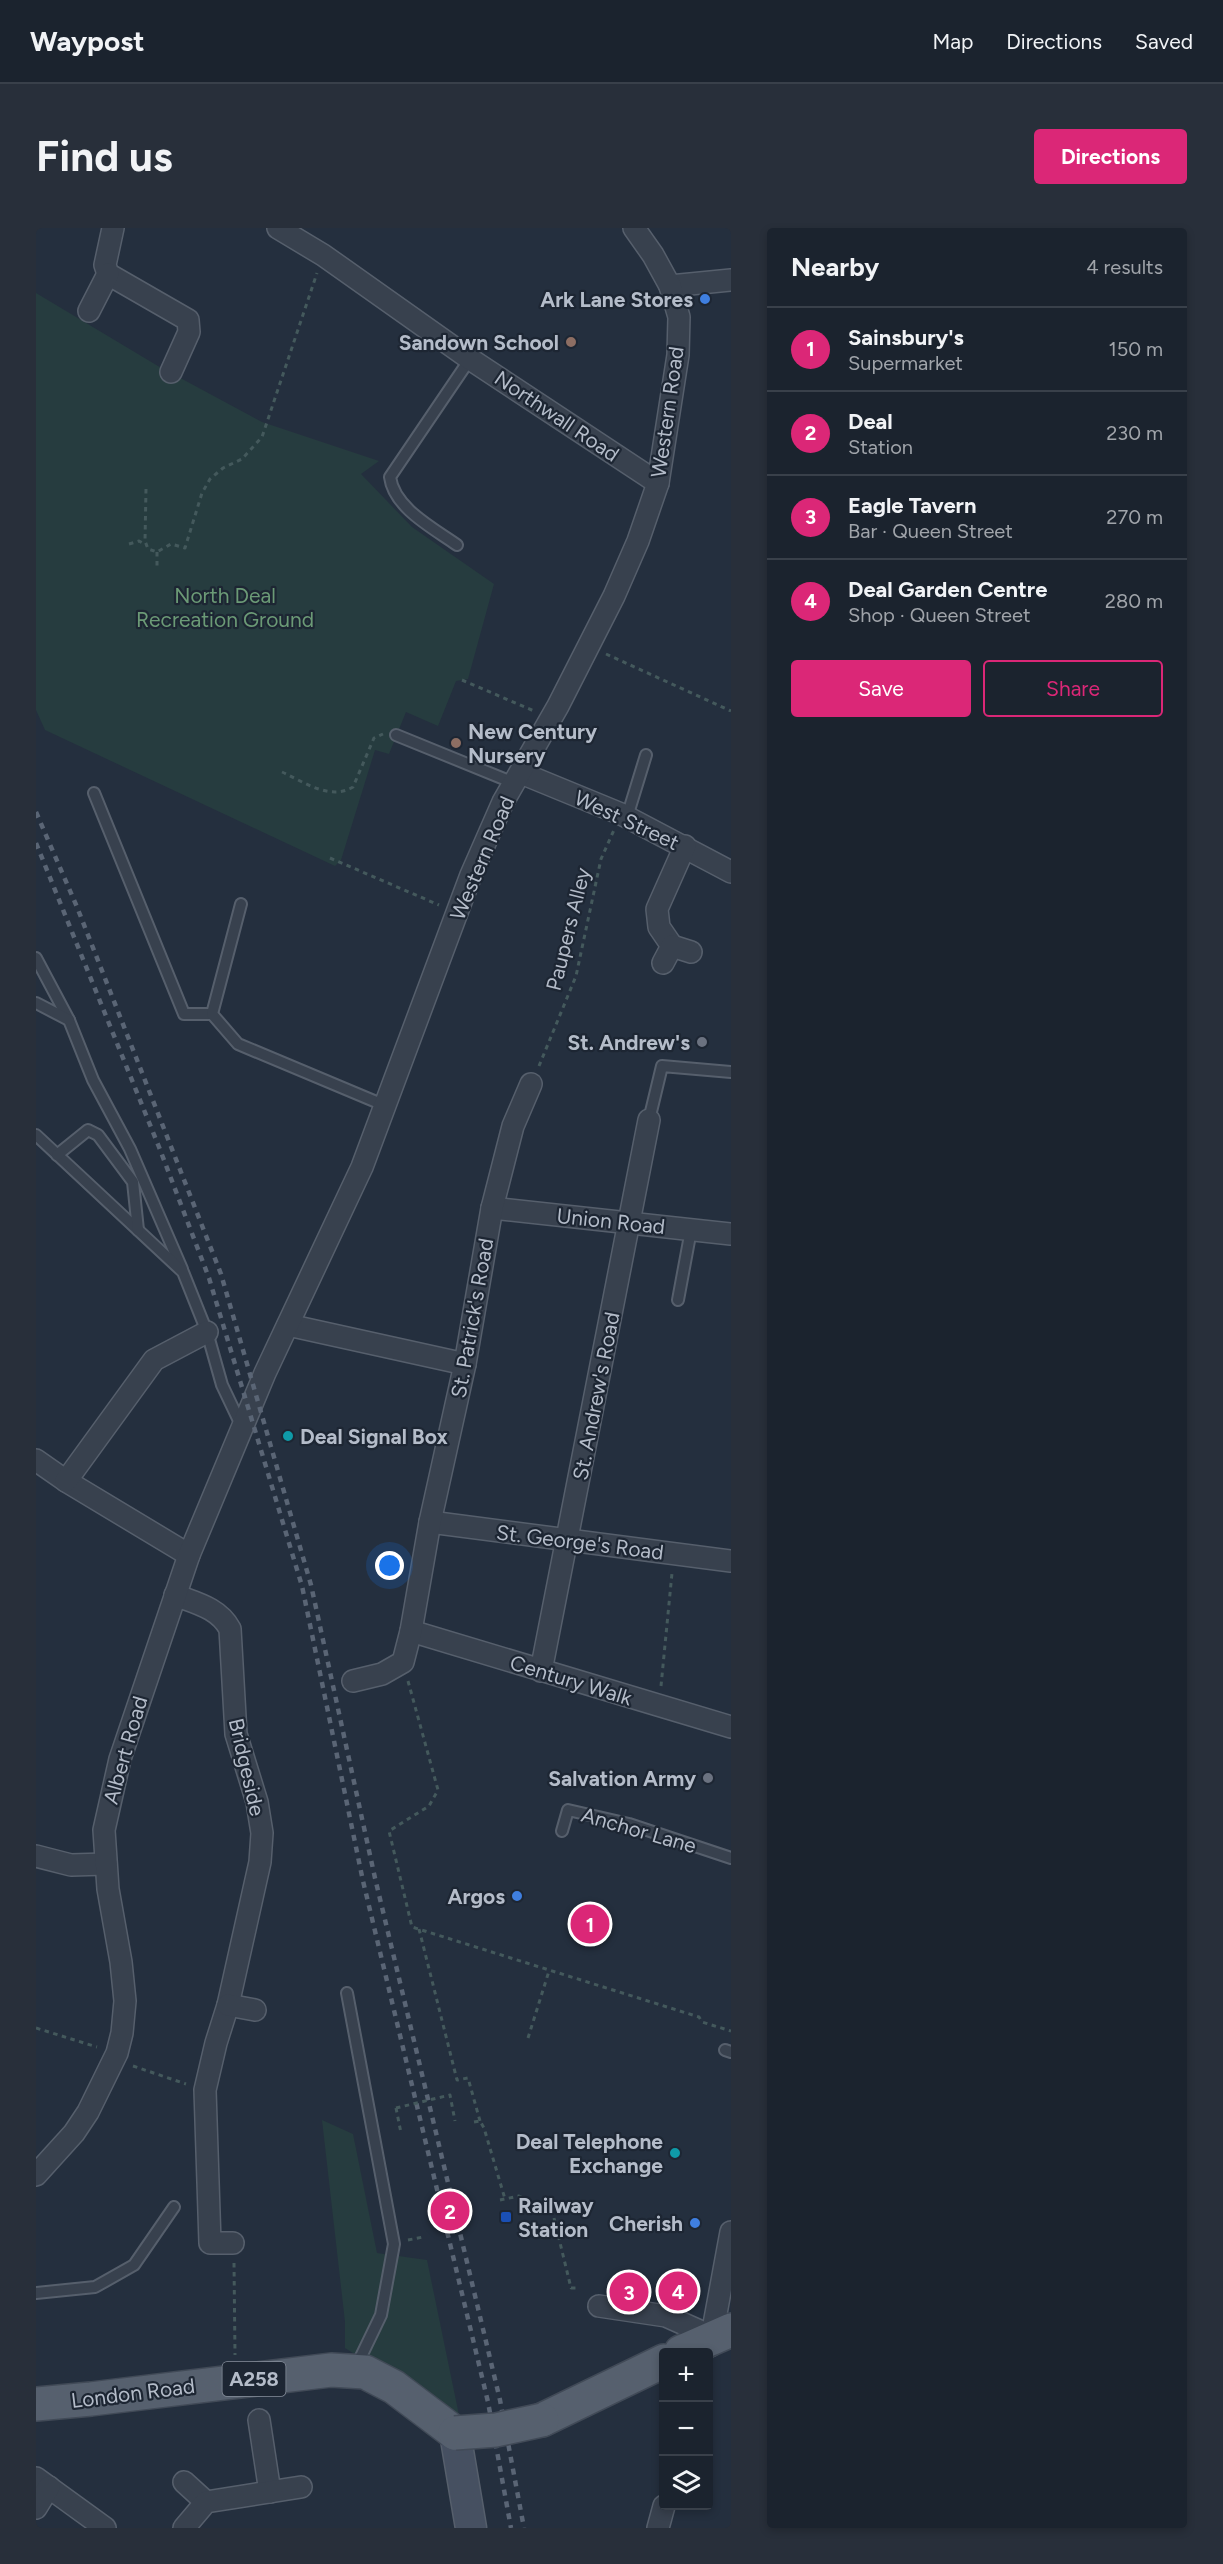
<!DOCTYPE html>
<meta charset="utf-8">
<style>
body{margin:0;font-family:Figtree,sans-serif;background:#282f3a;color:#f1f3f6}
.controls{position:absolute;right:18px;bottom:18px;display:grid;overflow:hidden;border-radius:6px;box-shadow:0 3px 9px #0003}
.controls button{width:54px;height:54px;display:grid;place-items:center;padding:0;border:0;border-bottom:2px solid #39404a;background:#1b232e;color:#f1f3f6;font:30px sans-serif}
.you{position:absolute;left:354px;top:1338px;width:21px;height:21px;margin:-15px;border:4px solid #fff;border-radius:50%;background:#1a73e8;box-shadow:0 0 0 9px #1a73e833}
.badge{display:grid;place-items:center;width:39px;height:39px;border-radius:50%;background:#db2777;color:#fff;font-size:20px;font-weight:700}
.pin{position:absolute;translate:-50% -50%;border:3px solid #fff;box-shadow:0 2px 6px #0006}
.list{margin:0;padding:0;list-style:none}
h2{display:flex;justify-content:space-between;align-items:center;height:78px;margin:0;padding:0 24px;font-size:26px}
h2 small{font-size:20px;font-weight:400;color:#a0a4aa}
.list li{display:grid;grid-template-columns:39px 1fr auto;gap:18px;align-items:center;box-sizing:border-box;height:84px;padding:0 24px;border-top:2px solid #39404a}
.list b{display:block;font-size:22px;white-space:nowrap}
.list p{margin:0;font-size:20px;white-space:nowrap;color:#a0a4aa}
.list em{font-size:20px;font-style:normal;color:#a0a4aa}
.actions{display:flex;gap:12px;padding:18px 24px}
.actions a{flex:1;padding:14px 0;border:2px solid #db2777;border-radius:6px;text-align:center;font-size:21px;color:#db2777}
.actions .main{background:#db2777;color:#fff}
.icon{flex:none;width:33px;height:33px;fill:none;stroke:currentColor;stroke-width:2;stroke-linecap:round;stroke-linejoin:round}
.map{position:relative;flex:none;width:695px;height:2300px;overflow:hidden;border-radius:6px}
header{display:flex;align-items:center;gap:36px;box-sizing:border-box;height:84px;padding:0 30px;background:#1b232e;border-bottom:2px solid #39404a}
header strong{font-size:28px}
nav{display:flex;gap:33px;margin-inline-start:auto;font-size:21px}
.intro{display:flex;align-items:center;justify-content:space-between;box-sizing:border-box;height:144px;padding:0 36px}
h1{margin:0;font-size:42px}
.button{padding:15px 27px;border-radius:6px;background:#db2777;color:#fff;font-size:21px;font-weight:700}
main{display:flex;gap:36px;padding:0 36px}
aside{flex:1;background:#1b232e;border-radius:6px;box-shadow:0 3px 9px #0003}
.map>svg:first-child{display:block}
.green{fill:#263c3f}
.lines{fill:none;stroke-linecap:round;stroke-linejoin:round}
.lane-casing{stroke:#565f6c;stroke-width:14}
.street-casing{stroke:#565f6c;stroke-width:24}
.secondary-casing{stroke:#565f6c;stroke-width:33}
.primary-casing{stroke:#414a57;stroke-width:36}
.path{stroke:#44595c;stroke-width:3;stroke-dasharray:4.5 4.5;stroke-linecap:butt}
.lane{stroke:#38414e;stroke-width:10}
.street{stroke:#38414e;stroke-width:21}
.secondary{stroke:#465061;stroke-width:30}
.primary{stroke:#56606e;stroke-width:33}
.rail{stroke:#5a6575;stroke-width:4.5;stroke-dasharray:6 6;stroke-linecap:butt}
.primary-bridge-casing{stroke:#414a57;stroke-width:36;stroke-linecap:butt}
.path-bridge{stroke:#44595c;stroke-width:3;stroke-dasharray:4.5 4.5;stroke-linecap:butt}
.primary-bridge{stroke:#56606e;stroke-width:33}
.shop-dot{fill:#3f7fe0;stroke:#1d2633;stroke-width:2}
.education-dot{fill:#8d6e63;stroke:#1d2633;stroke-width:2}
.worship-dot{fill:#6b7280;stroke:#1d2633;stroke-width:2}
.culture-dot{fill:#0f9aa8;stroke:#1d2633;stroke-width:2}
.transit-dot{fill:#1a4fb4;stroke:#1d2633;stroke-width:2}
.labels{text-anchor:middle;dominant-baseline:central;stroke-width:4.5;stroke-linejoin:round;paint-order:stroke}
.shield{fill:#1d2633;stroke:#878f9c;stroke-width:1.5}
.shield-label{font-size:20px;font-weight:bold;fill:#b4bcc9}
.poi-label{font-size:21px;font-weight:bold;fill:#b4bcc9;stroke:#1d2633;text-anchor:end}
.street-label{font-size:21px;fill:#b4bcc9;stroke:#1d2633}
.park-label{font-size:21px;fill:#6b9a76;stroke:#1d2633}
</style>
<header>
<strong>Waypost</strong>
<nav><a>Map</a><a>Directions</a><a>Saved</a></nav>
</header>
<div class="intro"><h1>Find us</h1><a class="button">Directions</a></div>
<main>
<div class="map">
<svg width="695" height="2300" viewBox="0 0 695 2300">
<rect width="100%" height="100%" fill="#242f3e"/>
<g class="green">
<polygon points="0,65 122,138 226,194 343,233 325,246 376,299 458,356 432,451 420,453 402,498 370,484 353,526 339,522 305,632 299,638 9,502 0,482"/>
<polygon points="286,1892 317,1906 341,2025 391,2032 424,2192 309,2120 309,2094"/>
</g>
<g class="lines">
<g class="lane-casing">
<g id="lane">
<path d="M421 317C397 300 358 280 354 249L434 131"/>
<polyline points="360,507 478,555"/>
<polyline points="58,565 148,786 176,786"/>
<polyline points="591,589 610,527"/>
<polyline points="205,676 176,786 202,816 350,878"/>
<polyline points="0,730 33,792 57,852 94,921 146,1041"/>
<polyline points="0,775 33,792"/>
<polyline points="613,892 626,838 695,844"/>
<polyline points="0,907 147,1044 171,1104 186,1157 206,1199"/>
<polyline points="21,927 52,902 62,907 97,954 102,1002"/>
<polyline points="642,1072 655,1002"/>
<polyline points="526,1603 532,1582 593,1596 695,1630"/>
<polyline points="311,1765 358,2016 345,2087 319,2141"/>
<polyline points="689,1822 695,1824"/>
<polyline points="0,2065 59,2059 98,2037 138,1979"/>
</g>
</g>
<g class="street-casing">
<g id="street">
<polyline points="77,0 69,37 72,46 152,92 153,104 135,144"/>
<polyline points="242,0 287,27 434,131 622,255"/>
<polyline points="634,58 695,52"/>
<polyline points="53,83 72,46"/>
<polyline points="485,545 585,586 695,644"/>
<polyline points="636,718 623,699 621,681 649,618"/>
<polyline points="627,735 636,718 655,724"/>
<polyline points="456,980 695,1006"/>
<polyline points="252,1097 429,1136"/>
<polyline points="0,1232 30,1253 153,1327"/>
<polyline points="30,1253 118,1132 171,1104"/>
<polyline points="394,1294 695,1333"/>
<path d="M139 1367C160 1375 183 1380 194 1401L200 1506 221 1574 226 1605 224 1634 192 1777 180 1815 169 1862 174 2015H197"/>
<polyline points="375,1403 695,1499"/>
<polyline points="505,1443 613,892"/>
<polyline points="317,1453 346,1446 367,1434 375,1403 394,1294 429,1136 456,980 477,898 495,856"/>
<polyline points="0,1628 35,1637 70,1636"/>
<polyline points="192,1777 219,1782"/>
<polyline points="0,1947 38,1905 52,1884 81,1825 86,1805 89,1773 85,1734 72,1661 68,1602 84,1531 153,1327 229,1145 326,939 435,647 467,574 522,478 578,368 602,313 622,255 642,127 643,89 634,58 617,27 598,0"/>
<polyline points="563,2078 630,2088 677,2109"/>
<polyline points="674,2118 695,2004"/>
<polyline points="223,2192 234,2264"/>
<polyline points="0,2250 69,2300"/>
<polyline points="148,2254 170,2274"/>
<polyline points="0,2280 13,2259"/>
<polyline points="148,2300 170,2274 265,2259"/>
<polyline points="622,2300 628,2278"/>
</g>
</g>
<g class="secondary-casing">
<polyline id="secondary" points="419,2205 435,2300"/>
</g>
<g class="primary-casing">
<g id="primary">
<polyline points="645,2124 695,2102"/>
<polyline points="0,2176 55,2171 295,2142 329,2144 358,2159 419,2205"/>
<polyline points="506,2192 628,2133"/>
</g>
</g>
<g class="path">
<polyline points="110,261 109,313 112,321 121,324 135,316 149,320 166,265 174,251 187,240 206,231 226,209 281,45"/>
<polyline points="93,316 103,313 110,317"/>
<polyline points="121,324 121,338"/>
<polyline points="570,426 695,483"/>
<polyline points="426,452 498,483"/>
<path d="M246 544C268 554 294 573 317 559L338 510 347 506"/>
<polyline points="294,630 403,677"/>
<polyline points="503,838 540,748 565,631 578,602"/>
<polyline points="372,1453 402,1562 393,1578 353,1603 376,1699 663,1789 666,1794 695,1803"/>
<polyline points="625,1458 636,1345"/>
<polyline points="383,1701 421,1852 432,1850 444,1893"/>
<polyline points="0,1800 61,1819"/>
<polyline points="492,1810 513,1743"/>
<polyline points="97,1838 150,1856"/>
<polyline points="360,1880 365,1905"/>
<polyline points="438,1894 444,1893 448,1900 469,1971"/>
<polyline points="464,1972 483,1968 489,1971"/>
<polyline points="518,1990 535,2060 544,2060"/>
<polyline points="372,2012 387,2009"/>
<polyline points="198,2035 199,2127"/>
</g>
<use href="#lane" class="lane"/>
<use href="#street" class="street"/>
<use href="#secondary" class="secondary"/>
<use href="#primary" class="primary"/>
<g class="rail">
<polyline points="0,584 41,679 185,1046 275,1357 339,1650 464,2172 488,2300"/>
<polyline points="0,615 123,919 173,1050 266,1358 327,1653 452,2174 475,2300"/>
</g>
<g class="primary-bridge-casing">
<polyline id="primary-bridge" points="419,2205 460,2202 506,2192"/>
</g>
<polyline class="path-bridge" points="360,1880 414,1867 419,1893"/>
<use href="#primary-bridge" class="primary-bridge"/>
</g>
<g class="shop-dot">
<circle cx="669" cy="71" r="6"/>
<circle cx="481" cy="1668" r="6"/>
<circle cx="659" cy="1995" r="6"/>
</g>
<g class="education-dot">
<circle cx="535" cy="114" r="6"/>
<circle cx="420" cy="515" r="6"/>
</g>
<g class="worship-dot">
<circle cx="666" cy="814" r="6"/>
<circle cx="672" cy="1550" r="6"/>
</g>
<g class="culture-dot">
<circle cx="252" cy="1208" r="6"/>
<circle cx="639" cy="1925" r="6"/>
</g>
<rect class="transit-dot" x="464" y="1983" width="12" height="12" rx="3"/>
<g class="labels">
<rect class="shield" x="186.5" y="2134" width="63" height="34" rx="4.5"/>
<g class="shield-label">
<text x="218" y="2151">A258</text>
</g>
<g class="poi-label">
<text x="657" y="71">Ark Lane Stores</text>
<text x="523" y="114">Sandown School</text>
<text x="432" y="503" text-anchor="start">New Century<tspan x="432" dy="24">Nursery</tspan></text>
<text x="654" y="814">St. Andrew's</text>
<text x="264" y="1208" text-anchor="start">Deal Signal Box</text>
<text x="660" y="1550">Salvation Army</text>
<text x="469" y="1668">Argos</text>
<text x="627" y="1913">Deal Telephone<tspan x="627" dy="24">Exchange</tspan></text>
<text x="482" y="1977" text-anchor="start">Railway<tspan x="482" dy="24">Station</tspan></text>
<text x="647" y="1995">Cherish</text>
</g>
<g class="street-label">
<text transform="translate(631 184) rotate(-82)">Western Road</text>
<text transform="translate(521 188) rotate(34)">Northwall Road</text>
<text transform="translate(591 592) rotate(25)">West Street</text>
<text transform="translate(446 630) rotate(-67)">Western Road</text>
<text transform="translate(532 701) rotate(-76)">Paupers Alley</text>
<text transform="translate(575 993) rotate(6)">Union Road</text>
<text transform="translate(436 1090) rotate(-80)">St. Patrick's Road</text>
<text transform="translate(560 1168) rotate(-79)">St. Andrew's Road</text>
<text transform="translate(544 1314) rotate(7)">St. George's Road</text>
<text transform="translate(535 1452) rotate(17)">Century Walk</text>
<text transform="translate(89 1522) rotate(-74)">Albert Road</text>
<text transform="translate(211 1539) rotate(77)">Bridgeside</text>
<text transform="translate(603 1602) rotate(16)">Anchor Lane</text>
<text transform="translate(97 2165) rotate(-7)">London Road</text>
</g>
<g class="park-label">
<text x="189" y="367">North Deal<tspan x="189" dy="24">Recreation Ground</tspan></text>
</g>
</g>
</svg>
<div class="controls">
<button>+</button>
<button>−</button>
<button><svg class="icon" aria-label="layers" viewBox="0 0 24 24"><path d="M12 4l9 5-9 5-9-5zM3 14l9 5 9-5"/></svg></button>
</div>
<div class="you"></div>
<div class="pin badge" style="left:554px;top:1696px">1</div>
<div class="pin badge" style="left:414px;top:1983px">2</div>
<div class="pin badge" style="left:593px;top:2064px">3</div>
<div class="pin badge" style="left:642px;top:2063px">4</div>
</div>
<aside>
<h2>Nearby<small>4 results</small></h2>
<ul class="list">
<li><span class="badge">1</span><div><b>Sainsbury's</b><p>Supermarket</p></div><em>150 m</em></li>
<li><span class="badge">2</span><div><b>Deal</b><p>Station</p></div><em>230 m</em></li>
<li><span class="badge">3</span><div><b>Eagle Tavern</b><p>Bar · Queen Street</p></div><em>270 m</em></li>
<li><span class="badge">4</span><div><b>Deal Garden Centre</b><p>Shop · Queen Street</p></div><em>280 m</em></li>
</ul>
<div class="actions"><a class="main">Save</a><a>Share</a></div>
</aside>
</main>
